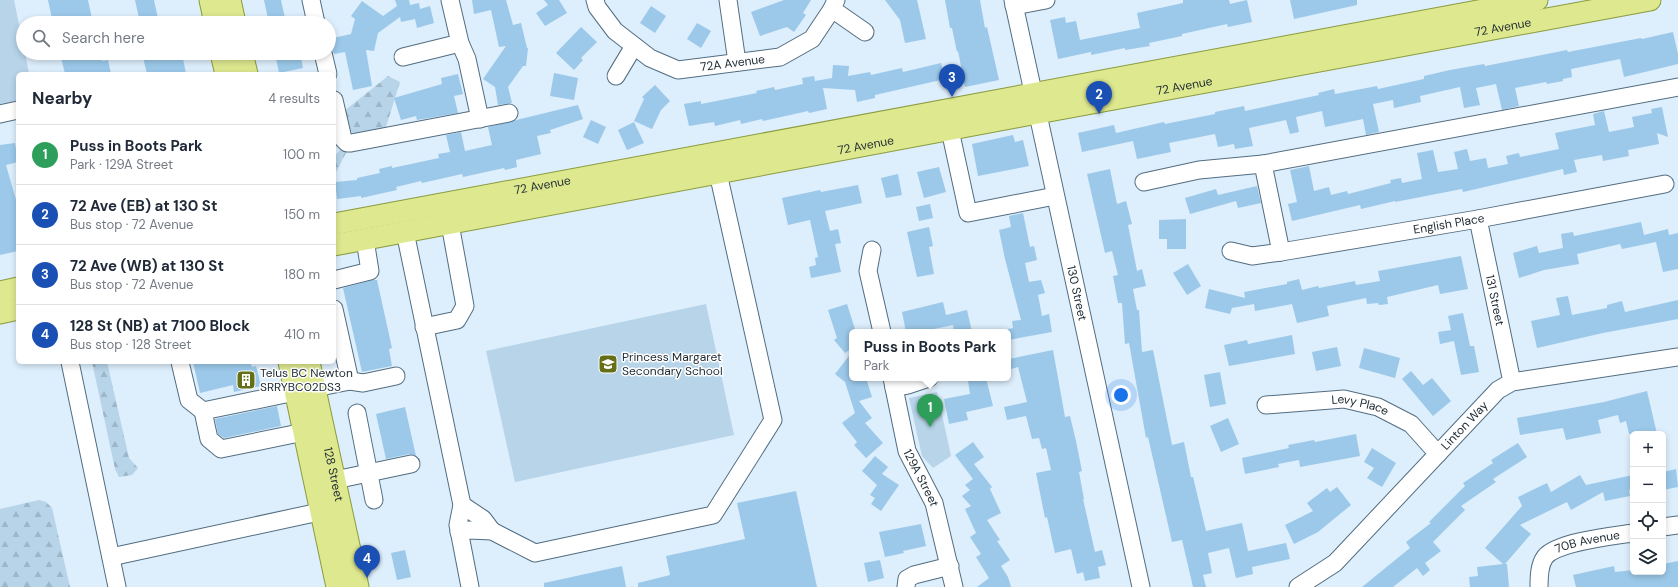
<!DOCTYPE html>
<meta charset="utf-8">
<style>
body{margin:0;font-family:"DM Sans",sans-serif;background:#f2f2f3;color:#1f2937}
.controls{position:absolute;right:12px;bottom:12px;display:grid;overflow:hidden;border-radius:6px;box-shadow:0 2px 6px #0003}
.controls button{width:36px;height:36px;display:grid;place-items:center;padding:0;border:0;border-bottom:1px solid #e0e1e3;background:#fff;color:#1f2937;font:20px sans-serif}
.you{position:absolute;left:1121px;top:395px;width:14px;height:14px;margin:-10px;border:3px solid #fff;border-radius:50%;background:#1a73e8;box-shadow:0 0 0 6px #1a73e833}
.badge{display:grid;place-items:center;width:26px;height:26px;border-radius:50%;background:#111827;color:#fff;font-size:13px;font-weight:700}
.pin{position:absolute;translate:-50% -33px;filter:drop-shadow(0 1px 2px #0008)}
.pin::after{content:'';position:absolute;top:21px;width:14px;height:12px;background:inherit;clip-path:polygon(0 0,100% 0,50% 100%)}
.popup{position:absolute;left:849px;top:329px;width:162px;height:52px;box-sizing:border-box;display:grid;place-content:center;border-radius:6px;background:#fff;filter:drop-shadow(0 1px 3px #0005);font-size:13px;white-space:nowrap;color:#747a83}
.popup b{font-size:15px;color:#1f2937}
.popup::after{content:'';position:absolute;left:50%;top:100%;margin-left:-8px;border:8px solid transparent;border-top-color:#fff}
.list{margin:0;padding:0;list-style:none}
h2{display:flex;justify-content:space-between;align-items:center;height:52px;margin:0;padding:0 16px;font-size:17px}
h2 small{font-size:13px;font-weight:400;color:#747a83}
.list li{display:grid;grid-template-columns:26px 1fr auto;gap:12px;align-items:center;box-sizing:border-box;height:60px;padding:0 16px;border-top:1px solid #e0e1e3}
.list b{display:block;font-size:15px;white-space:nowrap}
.list p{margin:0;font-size:13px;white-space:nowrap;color:#747a83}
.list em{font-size:13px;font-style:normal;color:#747a83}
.icon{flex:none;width:22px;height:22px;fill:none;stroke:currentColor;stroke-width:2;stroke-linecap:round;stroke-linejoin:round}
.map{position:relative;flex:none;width:1678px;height:587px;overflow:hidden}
.search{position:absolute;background:#fff;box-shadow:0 2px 6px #0003;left:16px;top:16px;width:320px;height:44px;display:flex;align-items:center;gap:10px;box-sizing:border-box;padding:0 14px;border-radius:22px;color:#747a83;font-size:15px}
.panel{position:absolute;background:#fff;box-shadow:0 2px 6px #0003;left:16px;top:72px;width:320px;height:292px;border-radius:6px}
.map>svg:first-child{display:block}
.forest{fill:url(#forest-firs)}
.green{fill:#b7d4e9}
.building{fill:#9cc9ea}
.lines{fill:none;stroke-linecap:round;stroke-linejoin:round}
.minor-casing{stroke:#526d80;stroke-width:19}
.major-casing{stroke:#8b9b3e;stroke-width:23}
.minor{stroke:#fff;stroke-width:17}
.major{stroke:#dde88f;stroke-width:21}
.labels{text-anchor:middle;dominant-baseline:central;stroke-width:3;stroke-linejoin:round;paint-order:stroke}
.street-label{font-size:12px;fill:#1c2830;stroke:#fff}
.poi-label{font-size:12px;fill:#1c2830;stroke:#fff;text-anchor:start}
</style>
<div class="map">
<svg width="1678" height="587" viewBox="0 0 1678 587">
<defs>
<pattern id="forest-firs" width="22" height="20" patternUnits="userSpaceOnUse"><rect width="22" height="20" fill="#b7d4e9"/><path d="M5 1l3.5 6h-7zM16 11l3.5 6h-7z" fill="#9db6c8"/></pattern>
</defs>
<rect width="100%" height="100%" fill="#ddeefc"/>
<g class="forest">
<polygon points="388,76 400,82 385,130 355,134 350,131 343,112"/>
<polygon points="348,149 334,176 334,157 340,150"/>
<polygon points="92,362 107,362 129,458 138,468 132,475 119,477 115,469"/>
<polygon points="39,500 46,502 52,508 70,587 0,587 0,509"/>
</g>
<g class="green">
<polygon points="0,0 14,0 23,44 23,53 25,53 29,74 18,74 18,101 0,105"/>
<polygon points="706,304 734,435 515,482 486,351"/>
<polygon points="937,392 951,456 933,468 922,456 909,398"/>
</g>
<g class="building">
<polygon points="48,0 88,0 93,23 53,23"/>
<polygon points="135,0 154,0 159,23 140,23"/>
<polygon points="264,0 281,0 286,23 269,23"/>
<polygon points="395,0 409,0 410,5 419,3 420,9 430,6 434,23 417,28 415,19 401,22 400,17 378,33 374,51 366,50 372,86 353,90 345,52 334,54 329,39 351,34 355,19 351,16 362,1 383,16 397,6"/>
<polygon points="472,0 506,0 513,25 521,23 527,48 528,48 526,66 523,66 508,87 512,103 498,105 495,87 483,79 506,46 499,47 491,10 474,14"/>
<polygon points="544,0 559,0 567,13 545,26 536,13 548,5"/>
<polygon points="784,0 811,0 803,13 806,15 794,32 787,27 760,36 751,12"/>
<polygon points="885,0 917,0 926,39 905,43 900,20"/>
<polygon points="945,0 980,0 985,28 987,27 999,80 965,87 958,51 957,52 952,28 950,28"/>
<polygon points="1183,0 1229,0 1230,4 1247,0 1252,22 1228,27 1227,24 1182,34 1182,36 1149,43 1150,46 1125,50 1125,48 1091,55 1091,52 1058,59 1050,20 1065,17 1066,23 1076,21 1080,40 1140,28 1137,13 1183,3"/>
<polygon points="1290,0 1357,0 1357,5 1294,19"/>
<polygon points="651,6 666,16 655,33 640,23"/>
<polygon points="697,23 711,31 701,48 687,39"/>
<polygon points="581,27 597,42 581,58 583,60 574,70 556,53"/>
<polygon points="1673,32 1678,54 1678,64 1624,77 1620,59 1571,69 1572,77 1563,79 1563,81 1547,84 1546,82 1515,88 1519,106 1502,110 1496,84 1476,88 1480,105 1464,108 1460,87 1420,96 1421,102 1394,108 1393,100 1373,104 1379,132 1366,135 1363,119 1325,127 1322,111 1296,117 1299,132 1290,134 1286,120 1249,128 1253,146 1235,149 1234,144 1218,147 1215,134 1169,143 1171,152 1137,159 1133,141 1082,152 1078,133 1114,125 1116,133 1164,122 1165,124 1215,114 1215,112 1244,106 1245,111 1319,95 1318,93 1334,89 1335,94 1377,86 1378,89 1424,79 1424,76 1450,70 1484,64 1485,66 1567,50 1568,52 1641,38 1642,39"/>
<polygon points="60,53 100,53 102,61 108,60 111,74 65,74"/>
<polygon points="142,53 182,53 186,74 147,74"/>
<polygon points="275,53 300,53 303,68 279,73"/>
<polygon points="941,63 945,79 875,95 875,98 857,102 855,90 823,88 827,109 809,113 808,111 763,121 762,119 741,124 740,120 715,126 714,122 689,126 684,104 701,101 701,104 757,93 756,91 774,87 775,90 803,84 802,78 814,76 815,81 832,78 833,65 849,66 848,76 870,72 871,75 902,68 903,72"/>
<polygon points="554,73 578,78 574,100 550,96"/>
<polygon points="458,74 463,94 454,96 458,113 417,120 416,116 401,120 394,98 442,84 441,78"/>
<polygon points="655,85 670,101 661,110 652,129 634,121 644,99 642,97"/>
<polygon points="578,105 583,119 550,130 551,133 537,136 541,154 516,160 517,167 505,170 504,168 463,177 462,174 422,183 421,181 396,187 397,190 361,198 361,196 337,199 335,182 357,180 357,178 380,173 379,169 392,166 392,168 439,158 438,154 450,152 446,135 461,132 465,151 492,145 488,127"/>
<polygon points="1662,107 1668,137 1657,133 1659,144 1628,150 1629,156 1603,161 1602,155 1574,160 1577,172 1564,175 1563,169 1463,192 1462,189 1395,202 1395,201 1361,209 1360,205 1292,221 1288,204 1297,202 1290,170 1309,166 1314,191 1329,187 1331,195 1347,191 1348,194 1391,183 1390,180 1401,178 1402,183 1422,179 1417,153 1433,150 1438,172 1458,169 1454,152 1467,149 1470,161 1486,158 1488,168 1508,164 1506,156 1519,153 1520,157 1559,149 1555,133 1595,125 1593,114 1604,111 1609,132 1634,127 1632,117 1652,113 1651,109"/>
<polygon points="591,120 606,127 598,144 583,137"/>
<polygon points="634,122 644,143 627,150 618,130"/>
<polygon points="1013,135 1015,142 1023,140 1029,166 978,176 972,144"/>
<polygon points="15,143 18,162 6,165 18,207 18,251 0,255 0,145"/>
<polygon points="939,167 946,192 924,198 917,172"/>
<polygon points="1110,169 1117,204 1126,201 1132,224 1128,225 1137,271 1142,269 1146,286 1133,289 1137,310 1139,310 1142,352 1153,350 1172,445 1184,442 1191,477 1193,477 1206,531 1242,523 1248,551 1286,543 1290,559 1252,567 1253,574 1236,578 1229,548 1208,553 1212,573 1203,575 1206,587 1193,587 1182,540 1172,542 1148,437 1146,438 1129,343 1125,344 1122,303 1118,303 1113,276 1118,275 1112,251 1105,253 1087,174"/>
<polygon points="898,174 902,195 886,198 881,178"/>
<polygon points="858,185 862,203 825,211 830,231 838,229 841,243 835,244 841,272 811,278 809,267 816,265 815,258 818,257 810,220 788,225 782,198 820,190 821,192"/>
<polygon points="1257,186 1261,203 1238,208 1236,201 1190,214 1185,198 1216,189 1218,195"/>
<polygon points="930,204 933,218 919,221 916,207"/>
<polygon points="1023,213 1030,247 1034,246 1037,260 1025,263 1029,282 1041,280 1045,293 1038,295 1042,316 1049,314 1052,332 1008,340 1008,329 1013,328 1012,321 1021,320 1005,259 999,230 1011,227 1009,216"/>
<polygon points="1186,219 1186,249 1167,249 1167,239 1159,239 1159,220"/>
<polygon points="1641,222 1644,235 1668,229 1669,235 1678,233 1678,269 1663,272 1656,242 1622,249 1620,244 1577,254 1579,264 1544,270 1519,278 1513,253 1537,246 1539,253 1563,248 1561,234 1573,232 1574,236"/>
<polygon points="929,227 933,246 929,247 934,274 917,277 907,232"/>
<polygon points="1461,256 1468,289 1440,294 1438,285 1387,297 1388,304 1379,305 1378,303 1367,304 1366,298 1327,306 1329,316 1297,323 1292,304 1255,311 1254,304 1232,308 1230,314 1205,308 1209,289 1245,298 1244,292 1287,284 1287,282 1299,279 1302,290 1318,286 1319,288 1355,281 1356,285 1380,281 1378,271"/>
<polygon points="1188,264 1201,286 1187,295 1173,273"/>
<polygon points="373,280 377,280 392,348 389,349 392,366 362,372 343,288"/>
<polygon points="1568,296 1572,315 1607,308 1607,305 1622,301 1625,312 1678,300 1678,319 1603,333 1537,348 1531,321 1560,315 1556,298"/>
<polygon points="943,302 946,315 967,310 972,332 954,332 953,325 929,330 929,329 906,332 902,312"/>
<polygon points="847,304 856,332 852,332 852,348 845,353 834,340 837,338 828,310"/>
<polygon points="1463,313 1470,346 1474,346 1479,372 1461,375 1454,341 1440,344 1438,332 1451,330 1448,316"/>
<polygon points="1292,335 1295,354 1229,366 1224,345 1247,340 1248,344"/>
<polygon points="1337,347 1341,366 1316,371 1312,352"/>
<polygon points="1364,348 1400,358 1395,378 1359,368"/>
<polygon points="1053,350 1065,417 1070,416 1076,441 1082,471 1079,472 1084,499 1083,499 1095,552 1102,550 1106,565 1098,567 1100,578 1085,581 1083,572 1077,574 1071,549 1055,553 1047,517 1045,518 1036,473 1051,470 1046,448 1042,449 1039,438 1032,439 1026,416 1007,420 1004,407 1027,402 1018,367 1011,369 1009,359"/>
<polygon points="852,352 852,378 866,378 872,397 859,401 872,418 865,423 883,443 866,458 854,445 857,442 842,423 855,413 845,382 835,374"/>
<polygon points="193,362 250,362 252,367 256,366 261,386 234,392 233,385 200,393"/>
<polygon points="1411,371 1423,385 1432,378 1451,401 1433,416 1402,379"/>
<polygon points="1220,372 1226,404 1210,407 1204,375"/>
<polygon points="973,378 986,378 993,406 966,412 968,420 949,424 944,399 970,394 968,381 973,380"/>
<polygon points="1647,391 1657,434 1629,434 1626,421 1620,423 1618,415 1598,420 1601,433 1566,440 1563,428 1520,435 1517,418 1604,402"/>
<polygon points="277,406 281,426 224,438 218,434 215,419"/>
<polygon points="405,407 416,456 409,454 386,459 376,414"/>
<polygon points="1228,418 1239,444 1221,452 1210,426"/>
<polygon points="1356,434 1360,456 1300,467 1299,460 1278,464 1279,467 1245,474 1242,458 1289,448 1288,445 1314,440 1315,442"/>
<polygon points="973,442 984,457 974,464 992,487 990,489 1001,513 987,520 1000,540 997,541 1010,560 1001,566 1008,577 1011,587 977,587 989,578 976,557 981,554 970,537 976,533 965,509 971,506 962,496 970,490 965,485 973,479 955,455"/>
<polygon points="1518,443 1527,457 1493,479 1496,482 1461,506 1465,510 1433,542 1441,551 1425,563 1430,570 1423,576 1417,568 1393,587 1362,587 1410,548 1406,542 1431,523 1429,522 1465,486 1463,483 1493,463 1491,460"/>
<polygon points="1372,448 1396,463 1382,487 1367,478 1374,468 1364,462"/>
<polygon points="875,456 888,467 882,474 899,485 881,511 871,504 875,498 870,495 877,485 862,471"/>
<polygon points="1676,469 1678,487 1663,490 1663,472"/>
<polygon points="1580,475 1586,485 1633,475 1633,490 1629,490 1630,496 1605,501 1603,492 1571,510 1567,502 1520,525 1531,534 1505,564 1507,564 1509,587 1470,587 1469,577 1478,576 1477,567 1503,564 1485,548 1522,506 1518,497 1547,483 1551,492"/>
<polygon points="1337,487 1351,505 1318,532 1294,544 1285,525 1313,511 1307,503 1327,488 1330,492"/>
<polygon points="796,491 817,587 638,587 638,583 670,575 666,556 745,539 737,503"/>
<polygon points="921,524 926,546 903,551 904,553 885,557 879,532"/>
<polygon points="405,550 411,577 397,580 391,553"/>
<polygon points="880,560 884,578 868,582 864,563"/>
<polygon points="1678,561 1678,587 1576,587 1573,575 1614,566 1615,572 1633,570 1633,572 1663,572 1663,564"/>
<polygon points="622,566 626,587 544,587 544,583"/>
</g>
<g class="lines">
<g class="minor-casing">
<g id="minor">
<polyline points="311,0 316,23"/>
<polyline points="450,0 460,43 467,59 480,119"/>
<path id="s1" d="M595 0 597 7 615 31 650 58 678 70 780 57 812 39 832 9 836 0"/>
<polyline points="728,0 737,62"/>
<path id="s2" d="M1013 0 1141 587"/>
<polyline points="1014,6 1046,0"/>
<polyline points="832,9 865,32"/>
<polyline points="323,53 328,74"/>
<polyline points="403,57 460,43"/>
<polyline points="616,76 634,46"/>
<polyline points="334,100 343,139 347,143 351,143 509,113"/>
<polyline points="0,114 18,110"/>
<polyline points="950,130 968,213 1055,196"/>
<polyline points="1263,164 1281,252"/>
<polyline points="1144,182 1199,170 1263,164 1678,87"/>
<path id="s3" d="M1478 219 1512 382"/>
<polyline points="405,232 462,505 458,525 470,587"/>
<polyline points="872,250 868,271 882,332"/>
<path id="s4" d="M1231 251 1252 256 1281 252 1478 219 1665 184"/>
<polyline points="334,280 370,271 365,240"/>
<polyline points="424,327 457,320 465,306 450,224"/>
<polyline points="70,362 117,587"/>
<polyline points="180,362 189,400 203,411"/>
<path id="s5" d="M892 378 907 451 934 503 954 587"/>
<polyline points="350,381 363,383 396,376"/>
<polyline points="315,388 350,381 334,309"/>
<polyline points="894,388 908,385 929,378"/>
<polyline points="295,392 203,411 209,439 221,449 304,432"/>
<path id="s6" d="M1266 405 1344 399 1378 407 1411 424 1438 454"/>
<polyline points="357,413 374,500"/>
<polyline points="335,480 411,464"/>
<polyline points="462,505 483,519 492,531"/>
<polyline points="1663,527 1678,525"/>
<polyline points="459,532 469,530 492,531 535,553 713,515 773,420 718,173"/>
<polyline points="111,557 333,509"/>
<polyline points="906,587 907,579 914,575 950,566"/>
<path id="s7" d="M1298 587 1335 563 1498 390 1512 382 1678 357"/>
<path id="s8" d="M1539 587C1539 578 1539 565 1545 557 1557 542 1613 536 1633 533"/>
</g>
</g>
<g class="major-casing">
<g id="major">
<polyline points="210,0 215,23"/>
<polyline points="230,0 235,23"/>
<polyline points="221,53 226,74"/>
<polyline points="242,53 247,74"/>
<path id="s9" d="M334 224 1537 0"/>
<path id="s10" d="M334 245 1016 117 1650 0"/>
<polyline points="0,292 18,288"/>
<polyline points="0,313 18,309"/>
<polyline points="289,362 337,587"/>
<path id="s11" d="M309 362 358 587"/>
</g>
</g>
<use href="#minor" class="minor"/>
<use href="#major" class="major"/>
</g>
<defs>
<g id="school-square" transform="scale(1)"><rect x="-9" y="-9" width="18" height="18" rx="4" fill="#656f17" stroke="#fff"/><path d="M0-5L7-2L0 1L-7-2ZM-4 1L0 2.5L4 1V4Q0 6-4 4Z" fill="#fff"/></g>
<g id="building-square" transform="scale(1)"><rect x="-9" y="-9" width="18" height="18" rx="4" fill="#656f17" stroke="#fff"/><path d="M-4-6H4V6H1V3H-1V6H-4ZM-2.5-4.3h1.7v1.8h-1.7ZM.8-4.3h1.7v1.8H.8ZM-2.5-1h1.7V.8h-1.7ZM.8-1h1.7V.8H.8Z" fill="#fff"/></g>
</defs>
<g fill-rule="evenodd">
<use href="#school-square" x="608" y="364"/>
<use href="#building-square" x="246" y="380"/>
</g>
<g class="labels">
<g class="street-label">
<text stroke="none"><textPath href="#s10" startOffset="1189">72 Avenue</textPath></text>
<text stroke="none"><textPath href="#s1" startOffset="167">72A Avenue</textPath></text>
<text stroke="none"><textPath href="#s10" startOffset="865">72 Avenue</textPath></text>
<text stroke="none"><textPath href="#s10" startOffset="541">72 Avenue</textPath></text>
<text stroke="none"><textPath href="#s9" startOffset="212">72 Avenue</textPath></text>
<text stroke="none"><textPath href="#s4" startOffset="221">English Place</textPath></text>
<text stroke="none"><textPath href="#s2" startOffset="300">130 Street</textPath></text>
<text stroke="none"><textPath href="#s3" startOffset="83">131 Street</textPath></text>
<text stroke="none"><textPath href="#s6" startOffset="95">Levy Place</textPath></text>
<text stroke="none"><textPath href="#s7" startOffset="233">Linton Way</textPath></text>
<text stroke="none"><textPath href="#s11" startOffset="115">128 Street</textPath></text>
<text stroke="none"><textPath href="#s5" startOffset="105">129A Street</textPath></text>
<text stroke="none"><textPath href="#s8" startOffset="77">70B Avenue</textPath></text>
</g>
<g class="poi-label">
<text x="622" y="357">Princess Margaret<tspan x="622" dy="14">Secondary School</tspan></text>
<text x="260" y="373">Telus BC Newton<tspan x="260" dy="14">SRRYBC02DS3</tspan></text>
</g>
</g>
</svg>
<div class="controls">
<button>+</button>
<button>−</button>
<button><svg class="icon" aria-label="locate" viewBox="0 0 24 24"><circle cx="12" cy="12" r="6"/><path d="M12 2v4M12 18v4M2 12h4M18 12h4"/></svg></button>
<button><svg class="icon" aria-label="layers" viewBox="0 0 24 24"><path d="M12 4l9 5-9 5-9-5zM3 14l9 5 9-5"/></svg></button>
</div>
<div class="you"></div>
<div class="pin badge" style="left:930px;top:427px;background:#2e9e5b">1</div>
<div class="popup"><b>Puss in Boots Park</b>Park</div>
<div class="pin badge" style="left:1099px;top:114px;background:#1a4fb4">2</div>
<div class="pin badge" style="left:952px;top:97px;background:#1a4fb4">3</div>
<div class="pin badge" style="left:367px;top:578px;background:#1a4fb4">4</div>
<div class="search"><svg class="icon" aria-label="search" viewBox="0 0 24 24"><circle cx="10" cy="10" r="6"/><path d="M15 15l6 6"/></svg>Search here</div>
<section class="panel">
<h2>Nearby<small>4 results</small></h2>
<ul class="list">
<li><span class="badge" style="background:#2e9e5b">1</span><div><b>Puss in Boots Park</b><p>Park · 129A Street</p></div><em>100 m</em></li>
<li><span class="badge" style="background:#1a4fb4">2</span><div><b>72 Ave (EB) at 130 St</b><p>Bus stop · 72 Avenue</p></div><em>150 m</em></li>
<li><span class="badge" style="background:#1a4fb4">3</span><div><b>72 Ave (WB) at 130 St</b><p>Bus stop · 72 Avenue</p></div><em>180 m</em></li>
<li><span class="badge" style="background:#1a4fb4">4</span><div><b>128 St (NB) at 7100 Block</b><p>Bus stop · 128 Street</p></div><em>410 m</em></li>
</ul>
</section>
</div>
